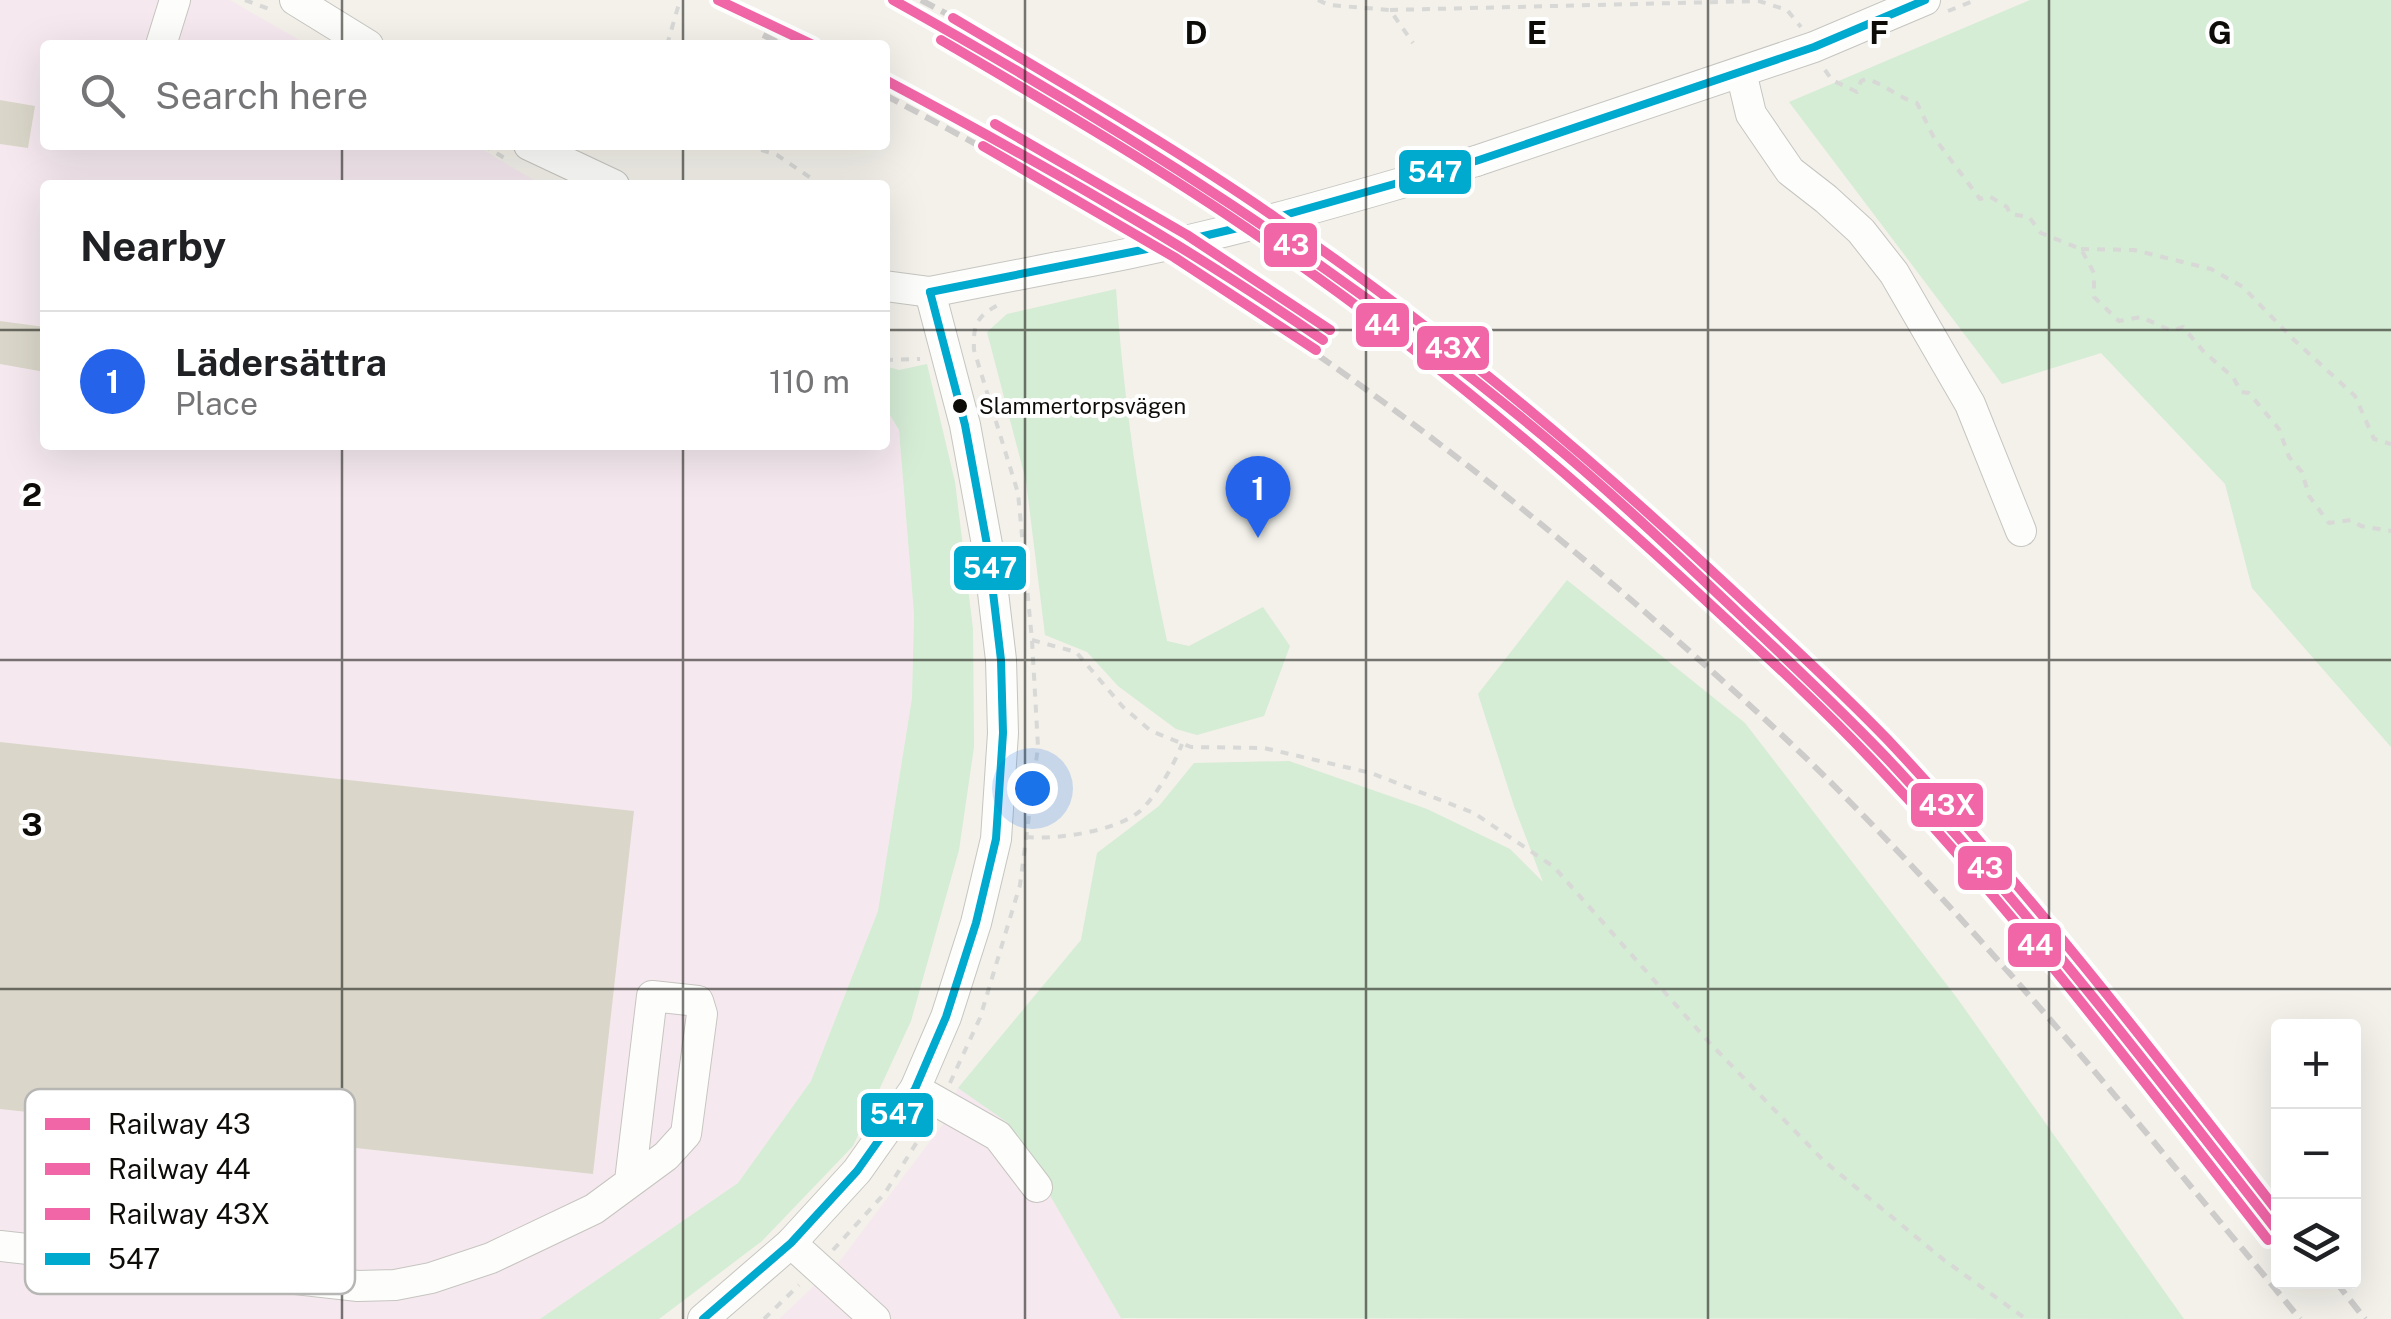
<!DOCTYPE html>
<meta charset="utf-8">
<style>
body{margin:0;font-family:"Public Sans",sans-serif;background:#f6f6f6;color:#202124}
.controls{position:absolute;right:30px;bottom:30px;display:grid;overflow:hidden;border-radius:10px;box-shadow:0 10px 40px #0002}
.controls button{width:90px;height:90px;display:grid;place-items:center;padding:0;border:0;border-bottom:2px solid #e0e0e0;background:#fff;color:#202124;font:50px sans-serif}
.you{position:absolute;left:1032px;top:788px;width:35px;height:35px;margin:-25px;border:8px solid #fff;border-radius:50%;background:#1a73e8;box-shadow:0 0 0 15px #1a73e833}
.badge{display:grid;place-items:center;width:65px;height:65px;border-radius:50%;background:#2563eb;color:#fff;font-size:32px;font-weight:700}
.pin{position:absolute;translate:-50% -82px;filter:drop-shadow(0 2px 5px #0008)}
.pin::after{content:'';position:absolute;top:52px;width:35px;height:30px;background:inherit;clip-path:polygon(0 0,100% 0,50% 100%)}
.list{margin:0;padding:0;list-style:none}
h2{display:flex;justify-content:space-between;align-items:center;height:130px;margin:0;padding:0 40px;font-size:42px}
h2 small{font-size:32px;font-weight:400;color:#757577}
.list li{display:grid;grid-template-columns:65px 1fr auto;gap:30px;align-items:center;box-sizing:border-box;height:140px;padding:0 40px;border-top:2px solid #e0e0e0}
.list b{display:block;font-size:38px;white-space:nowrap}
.list p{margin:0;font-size:32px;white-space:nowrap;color:#757577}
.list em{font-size:32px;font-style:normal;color:#757577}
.icon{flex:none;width:55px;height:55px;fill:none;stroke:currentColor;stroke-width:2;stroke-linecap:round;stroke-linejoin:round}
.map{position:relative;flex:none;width:2391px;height:1319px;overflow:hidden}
.search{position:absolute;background:#fff;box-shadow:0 10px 40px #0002;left:40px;top:40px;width:850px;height:110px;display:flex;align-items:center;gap:25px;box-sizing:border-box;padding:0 35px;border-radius:10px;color:#757577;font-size:38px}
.panel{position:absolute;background:#fff;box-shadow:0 10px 40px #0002;left:40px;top:180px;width:850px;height:270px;border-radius:10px}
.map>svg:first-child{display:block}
.industrial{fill:#f5e9ef}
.green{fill:#d5ecd5}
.building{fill:#dad7ca}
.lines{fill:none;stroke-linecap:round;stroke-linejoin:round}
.minor-casing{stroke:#c6c5c0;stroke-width:32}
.path{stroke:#d8d8d6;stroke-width:4;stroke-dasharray:8 8;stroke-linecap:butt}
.minor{stroke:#fdfdfc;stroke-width:30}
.rail{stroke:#cecccb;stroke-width:6;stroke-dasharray:15 8;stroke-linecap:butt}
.minor-bridge-casing{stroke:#c6c5c0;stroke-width:32;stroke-linecap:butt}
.minor-bridge{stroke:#fdfdfc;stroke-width:30}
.bus-1-casing{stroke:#fff;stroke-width:15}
.bus-1{stroke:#00a9ce;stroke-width:8}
.rail-1-casing{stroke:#fff;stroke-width:18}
.rail-2-casing{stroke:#fff;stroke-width:18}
.rail-3-casing{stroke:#fff;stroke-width:18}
.rail-1{stroke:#f166a7;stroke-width:10}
.rail-2{stroke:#f166a7;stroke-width:10}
.rail-3{stroke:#f166a7;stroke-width:10}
.grid{fill:none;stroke:#0d0c08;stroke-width:2.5;stroke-opacity:0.55}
.bus-dot{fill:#0d0c08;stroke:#fff;stroke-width:4}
.labels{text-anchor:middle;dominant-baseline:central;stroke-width:8;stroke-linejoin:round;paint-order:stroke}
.bus-label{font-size:22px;fill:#0d0c08;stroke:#fff;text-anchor:start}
.key{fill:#fff;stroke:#b6b6b5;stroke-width:2.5}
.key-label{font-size:28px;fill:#0d0c08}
.grid-label{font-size:32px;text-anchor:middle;font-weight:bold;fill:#0d0c08;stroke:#fff;stroke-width:8;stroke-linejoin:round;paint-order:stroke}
.line-badge{stroke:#fff;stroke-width:4}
.badge-label{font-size:28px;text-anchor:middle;font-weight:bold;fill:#fff}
</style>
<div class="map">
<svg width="2391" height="1319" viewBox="0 0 2391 1319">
<rect width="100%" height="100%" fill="#f3f1ea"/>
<g class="industrial">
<polygon points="0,0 230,0 308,45 45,45 45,145 475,145 542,185 45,185 45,445 885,445 885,407 899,430 914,614 912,698 878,911 811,1081 738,1183 540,1319 0,1319"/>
<polygon points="958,1088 1008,1123 1123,1319 779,1319 839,1262 943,1124"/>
</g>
<g class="green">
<polygon points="2030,0 2391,0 2391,747 2252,588 2225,484 2101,353 2002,384 1789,102"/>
<path d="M1116 289C1124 407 1142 525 1167 641L1189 646 1263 607 1290 646 1264 716 1197 735 1176 729 1118 686 1087 652 1045 635 1026 481 987 332 1007 314Z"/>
<polygon points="927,364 955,482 973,629 974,747 959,850 911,1021 853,1146 762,1241 659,1319 540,1319 738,1183 811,1081 878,911 912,698 914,614 899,430 885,407 885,366 899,370"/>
<polygon points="1567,580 1745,723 1957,998 2184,1319 1121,1318 1008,1123 958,1088 1081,940 1097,853 1159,806 1194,763 1289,761 1427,809 1510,849 1543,882 1514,806 1478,694"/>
</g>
<g class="building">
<polygon points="0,100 35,106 28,148 0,144"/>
<polygon points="0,321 45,327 45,372 0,364"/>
<polygon points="0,742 634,811 593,1174 0,1109"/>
</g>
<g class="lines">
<g class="minor-casing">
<g id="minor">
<polyline points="295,0 368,45"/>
<polyline points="161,45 175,0"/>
<polyline points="1741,72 1751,114 1790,171 1826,199 1861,231 1894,273 1970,404 2021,531"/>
<polyline points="529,145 614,185"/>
<polyline points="1476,161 1814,47 1925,0"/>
<polyline points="885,286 930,292 1058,267"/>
<polyline points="915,1089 998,1136 1037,1187"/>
<polyline points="791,1243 875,1319"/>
<polyline points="0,1246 358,1286 395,1285 431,1278 491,1258 594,1209 666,1156 686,1134 702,1014 698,1001 652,996 630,1181"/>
<polyline points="703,1319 791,1243 857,1171 915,1089 946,1017 976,923 996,839 1003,733 1001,660 988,550 965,425 930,292"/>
</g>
</g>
<g class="path">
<polyline points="245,0 272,10"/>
<polyline points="1318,0 1329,5 1390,10 1413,43"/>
<polyline points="1390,10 1759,1 1787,10 1801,27"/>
<polyline points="1948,11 1976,0"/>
<polyline points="667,45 680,0"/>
<path d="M1825 70 1832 80 1857 92 1861 81 1866 79C1885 84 1898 98 1917 103L1933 136 1980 199 1989 196 2007 207 2010 214 2029 217 2041 233 2081 249 2094 273V297L2119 321 2141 317 2172 331 2183 327 2204 352 2233 377 2241 392 2249 393 2279 429 2289 457 2302 472 2309 496 2329 523 2351 520 2361 526 2391 531"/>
<polyline points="483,145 506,159"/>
<polyline points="746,145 777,155 821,185"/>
<polyline points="2081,249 2134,250 2211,269 2243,287 2292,338 2355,396 2374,439 2391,444"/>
<polyline points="885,360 920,359"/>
<polyline points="1032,640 1076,652 1123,707 1151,731 1191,747 1264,748 1371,773 1474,813 1554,867 1706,1039 1824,1161 1944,1260 2026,1319"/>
<path d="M1026 837C1056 840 1117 831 1140 811 1157 795 1174 765 1182 744"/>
<path d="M950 1083 980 1018 1020 885 1038 747 1032 640 1018 493 974 350C973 325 976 317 998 305"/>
<polyline points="833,1250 885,1193 927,1126"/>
<polyline points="764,1319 799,1285"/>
</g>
<use href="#minor" class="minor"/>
<g class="rail">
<path d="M921 0C1287 195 1617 455 1901 756 1922 778 1942 802 1962 825 2073 949 2176 1078 2278 1209"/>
<polyline points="763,35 783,45"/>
<path d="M885 95C982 147 1080 200 1173 259 1353 372 1521 501 1679 642 1738 694 1797 747 1852 804 2012 966 2155 1143 2300 1319"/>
<polyline points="2336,1282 2365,1319"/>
</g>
<g class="minor-bridge-casing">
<path id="minor-bridge" d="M1058 267C1199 243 1338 202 1476 161"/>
</g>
<use href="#minor-bridge" class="minor-bridge"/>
<g class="bus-1-casing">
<g id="bus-1">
<polyline points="930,292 1157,247 1242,227 1476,161 1814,47 1925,0"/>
<polyline points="703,1319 791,1243 857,1171 915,1089 946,1017 976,923 996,839 1003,733 1001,660 988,550 965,425 930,292"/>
</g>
</g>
<use href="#bus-1" class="bus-1"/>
<g class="rail-1-casing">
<g id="rail-1">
<polyline points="718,0 813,45"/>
<path d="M893 0C1123 128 1345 270 1547 439 1612 493 1674 552 1735 610 1789 662 1845 713 1896 768 2032 915 2155 1074 2278 1232"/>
<path d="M885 80C1035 160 1183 243 1323 340"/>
</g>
</g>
<g class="rail-2-casing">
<g id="rail-2">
<path d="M941 40C1050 104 1160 168 1264 240 1424 349 1572 475 1713 607 1766 656 1820 705 1870 758 2013 909 2140 1076 2268 1240"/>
<polyline points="983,146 1174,257 1316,350"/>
</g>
</g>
<g class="rail-3-casing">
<g id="rail-3">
<path d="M953 18C1062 83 1172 146 1276 218 1438 328 1588 455 1731 589 1783 638 1837 687 1887 739 2027 888 2153 1051 2278 1212"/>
<polyline points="995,124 1187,235 1330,330"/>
</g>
</g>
<use href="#rail-1" class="rail-1"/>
<use href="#rail-2" class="rail-2"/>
<use href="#rail-3" class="rail-3"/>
</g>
<path class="grid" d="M342 0V45M683 0V45M1025 0V1319M1366 0V1319M1708 0V1319M2049 0V1319M342 145V185M683 145V185M0 330H45M885 330H2391M342 445V1319M683 445V1319M0 660H2391M0 989H2391"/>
<circle class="bus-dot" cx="960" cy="406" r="9"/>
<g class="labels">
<g class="bus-label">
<text x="979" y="406">Slammertorpsvägen</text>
</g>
</g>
<rect x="25" y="1089" width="330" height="205" rx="15" class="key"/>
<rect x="45" y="1118" width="45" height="12" fill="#f166a7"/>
<rect x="45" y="1163" width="45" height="12" fill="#f166a7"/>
<rect x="45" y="1208" width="45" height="12" fill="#f166a7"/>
<rect x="45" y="1253" width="45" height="12" fill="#00a9ce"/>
<g class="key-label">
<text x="108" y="1134">Railway 43</text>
<text x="108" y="1179">Railway 44</text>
<text x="108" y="1224">Railway 43X</text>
<text x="108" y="1269">547</text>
</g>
<g class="grid-label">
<text x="1196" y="44">D</text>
<text x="1537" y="44">E</text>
<text x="1879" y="44">F</text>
<text x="2220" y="44">G</text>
<text x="32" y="506">2</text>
<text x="32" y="836">3</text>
</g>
<g class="line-badge">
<rect x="1397" y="148" width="76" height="48" rx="10" fill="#00a9ce"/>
<rect x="1262" y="221" width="57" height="48" rx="10" fill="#f166a7"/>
<rect x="1354" y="301" width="57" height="48" rx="10" fill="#f166a7"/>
<rect x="1415" y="324" width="76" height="48" rx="10" fill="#f166a7"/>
<rect x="952" y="544" width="76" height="48" rx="10" fill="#00a9ce"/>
<rect x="1909" y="781" width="76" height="48" rx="10" fill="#f166a7"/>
<rect x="1956" y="844" width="58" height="48" rx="10" fill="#f166a7"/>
<rect x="2006" y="921" width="57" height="48" rx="10" fill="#f166a7"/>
<rect x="859" y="1091" width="76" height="48" rx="10" fill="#00a9ce"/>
</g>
<g class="badge-label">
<text x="1435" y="182">547</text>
<text x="1291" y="255">43</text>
<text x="1382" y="335">44</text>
<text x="1453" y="358">43X</text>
<text x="990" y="578">547</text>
<text x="1947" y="815">43X</text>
<text x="1985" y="878">43</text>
<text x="2035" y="955">44</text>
<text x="897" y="1124">547</text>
</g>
</svg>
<div class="controls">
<button>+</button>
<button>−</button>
<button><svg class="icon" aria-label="layers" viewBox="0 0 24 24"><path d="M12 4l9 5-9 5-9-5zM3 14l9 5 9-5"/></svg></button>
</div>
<div class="you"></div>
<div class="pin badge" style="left:1258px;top:538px">1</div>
<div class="search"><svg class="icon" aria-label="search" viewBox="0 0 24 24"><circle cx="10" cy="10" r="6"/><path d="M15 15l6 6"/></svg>Search here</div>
<section class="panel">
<h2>Nearby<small></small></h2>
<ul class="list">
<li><span class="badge">1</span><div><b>Lädersättra</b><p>Place</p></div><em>110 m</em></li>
</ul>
</section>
</div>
